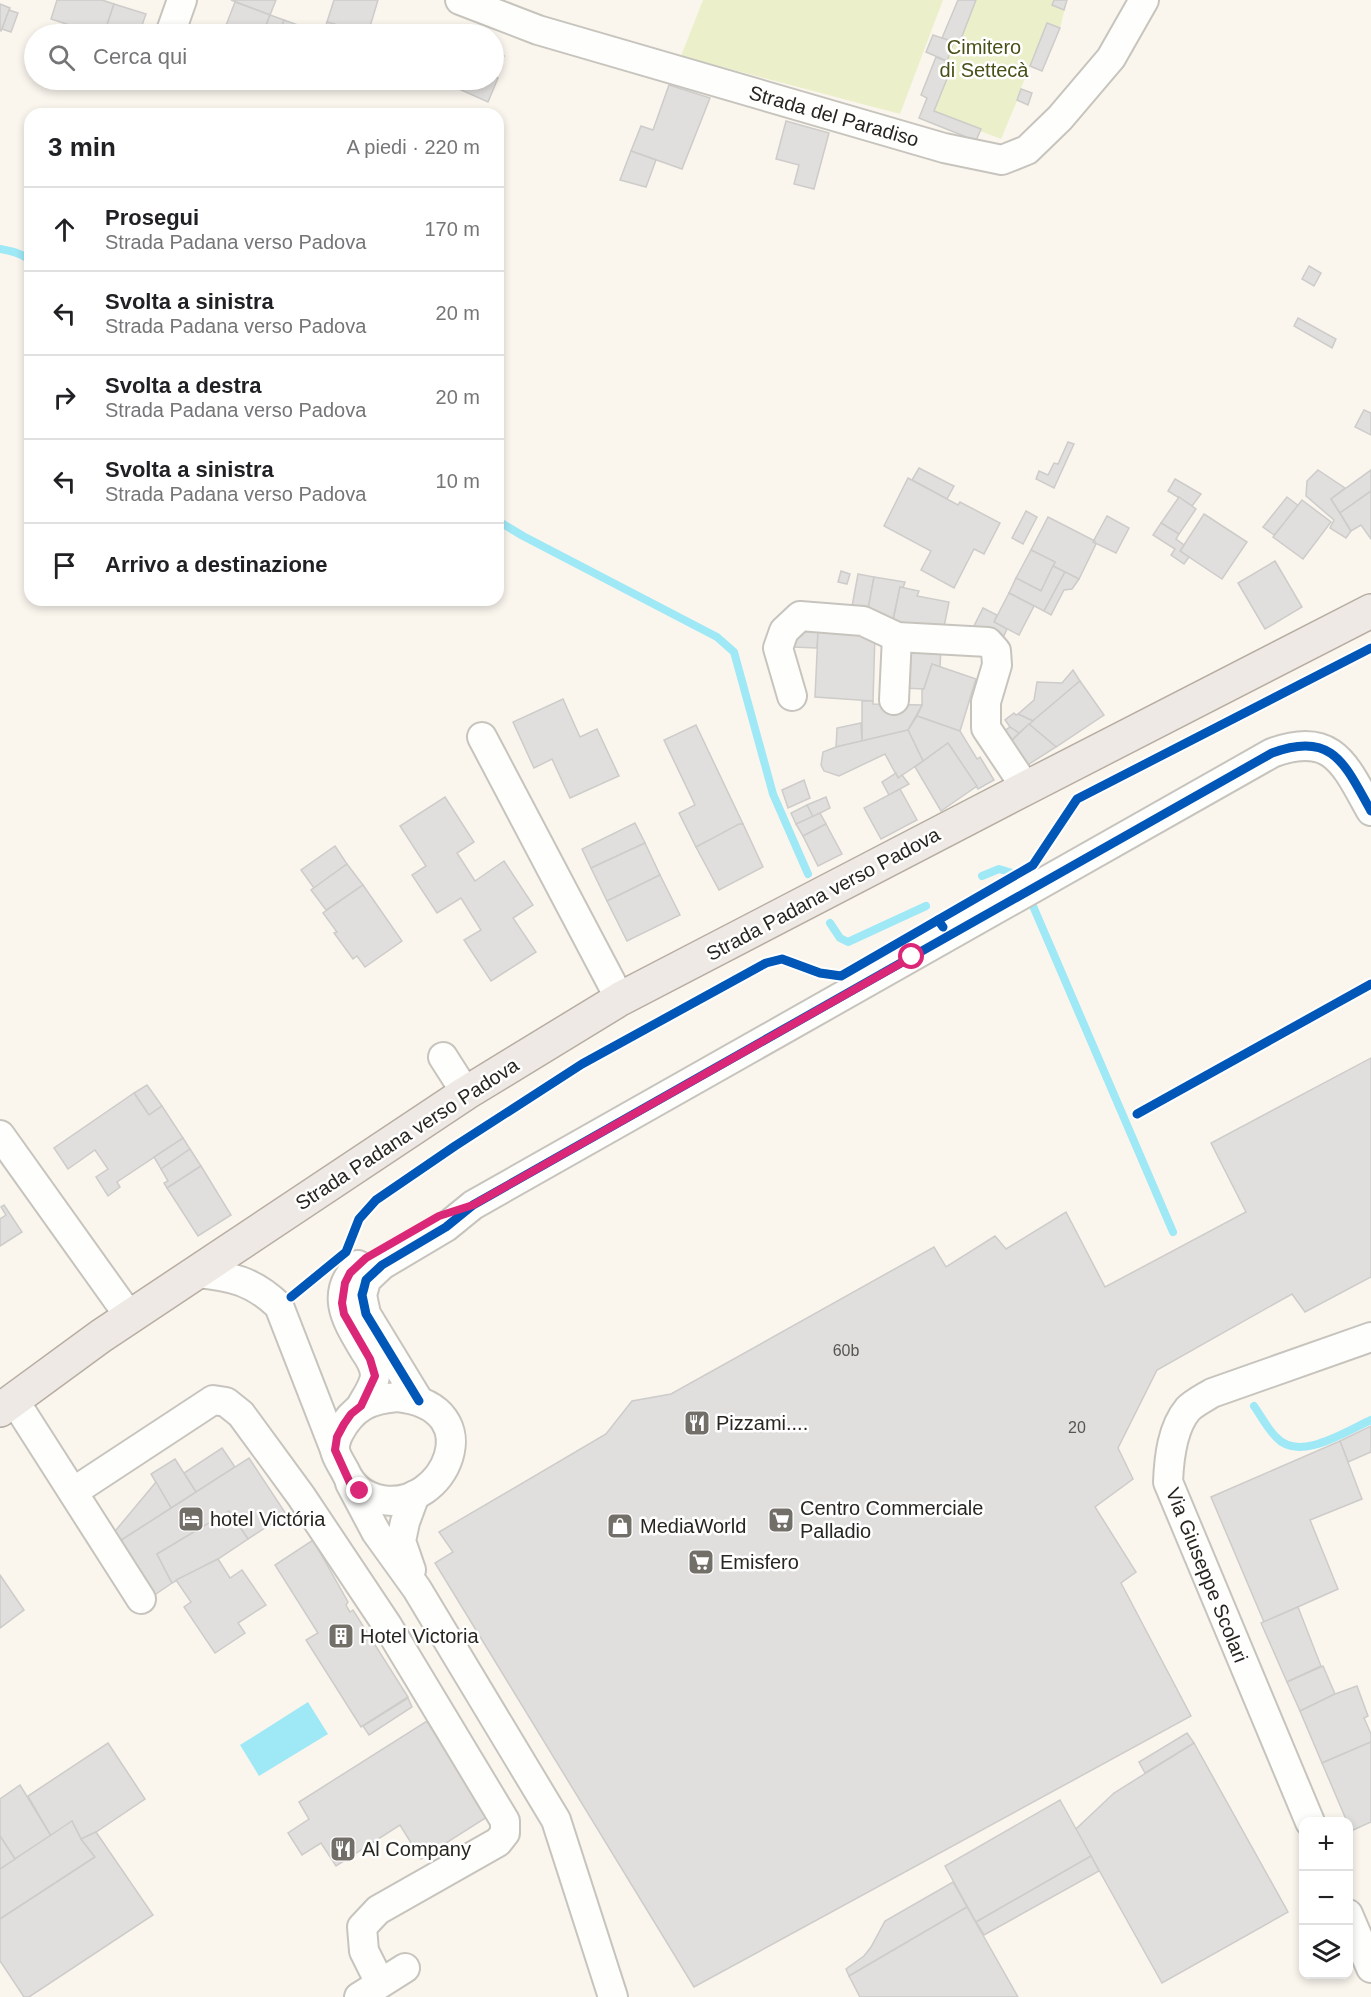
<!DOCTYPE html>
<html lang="it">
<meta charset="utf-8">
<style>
body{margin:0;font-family:Arial,sans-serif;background:#f6f6f6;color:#202124}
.controls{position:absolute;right:18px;bottom:18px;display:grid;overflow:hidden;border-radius:12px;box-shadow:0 3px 9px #0003}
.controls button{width:54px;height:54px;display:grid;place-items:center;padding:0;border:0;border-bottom:2px solid #e0e0e0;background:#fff;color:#202124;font:30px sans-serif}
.stop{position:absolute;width:18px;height:18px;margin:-14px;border:4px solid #db2777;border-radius:50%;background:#fff}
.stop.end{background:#db2777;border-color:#fff;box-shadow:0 2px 6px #0008}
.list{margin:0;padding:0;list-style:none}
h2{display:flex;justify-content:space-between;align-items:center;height:78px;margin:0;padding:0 24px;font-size:26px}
h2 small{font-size:20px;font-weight:400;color:#757577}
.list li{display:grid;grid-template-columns:39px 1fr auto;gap:18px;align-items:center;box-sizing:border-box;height:84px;padding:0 24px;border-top:2px solid #e0e0e0}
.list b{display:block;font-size:22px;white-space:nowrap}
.list p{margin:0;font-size:20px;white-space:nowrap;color:#757577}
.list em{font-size:20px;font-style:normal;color:#757577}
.icon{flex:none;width:33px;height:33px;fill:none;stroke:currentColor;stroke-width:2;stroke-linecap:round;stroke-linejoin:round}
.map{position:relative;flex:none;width:1371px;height:1997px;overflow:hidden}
.search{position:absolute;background:#fff;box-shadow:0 3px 9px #0003;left:24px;top:24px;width:480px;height:66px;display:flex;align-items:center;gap:15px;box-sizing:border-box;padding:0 21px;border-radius:33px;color:#757577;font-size:22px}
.panel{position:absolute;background:#fff;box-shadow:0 3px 9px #0003;left:24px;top:108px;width:480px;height:498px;border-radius:18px}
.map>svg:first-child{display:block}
.green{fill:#ebf0ca}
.water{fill:#9fe8f6}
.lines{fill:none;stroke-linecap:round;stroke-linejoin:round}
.stream{stroke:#9fe8f6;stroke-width:8}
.building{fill:#e1dfdd;stroke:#cdccca;stroke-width:1.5}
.minor-casing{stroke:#c7c4be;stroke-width:32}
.major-casing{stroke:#b7ada2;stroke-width:36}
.minor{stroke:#fefefc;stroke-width:28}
.major{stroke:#eee9e4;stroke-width:33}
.cycleway-casing{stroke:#fff;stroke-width:13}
.cycleway{stroke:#0057b8;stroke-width:9}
.route{stroke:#db2777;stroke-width:8}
.labels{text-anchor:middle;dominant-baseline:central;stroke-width:5;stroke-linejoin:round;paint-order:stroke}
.number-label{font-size:16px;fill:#575551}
.park-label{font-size:20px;fill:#495118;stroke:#fff}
.street-label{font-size:20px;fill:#282621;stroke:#fff}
.poi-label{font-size:20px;fill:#282621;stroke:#fff;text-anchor:start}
</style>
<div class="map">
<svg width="1371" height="1997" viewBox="0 0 1371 1997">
<rect width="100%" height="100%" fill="#faf6ee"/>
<g class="green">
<polygon points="703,0 943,0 900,114 681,56"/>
<polygon points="958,0 1067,0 1060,28 1042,71 1030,66 1021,88 1032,93 1028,105 1017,101 1001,139 980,131 975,143 963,139 963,136 919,118 927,98 921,95 936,57 926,52 933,35 943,38"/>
</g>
<polygon class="water" points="308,1702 328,1734 259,1776 240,1745"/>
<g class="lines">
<g class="stream">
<path d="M0 249C11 251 21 253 30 260"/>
<polyline points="498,521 523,536 717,637 734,652 773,794 808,874"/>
<polyline points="982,876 999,869 1016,874"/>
<polyline points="1033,906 1173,1232"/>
<polyline points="830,923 840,938 848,942 926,906"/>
<path d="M1254 1406C1261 1416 1267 1428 1276 1437 1299 1463 1346 1431 1371 1420"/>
</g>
</g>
<g class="building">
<polygon points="57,0 102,0 114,4 104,34 97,34 51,19"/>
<polygon points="231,0 276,0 270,15"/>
<polygon points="334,0 378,0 368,33 327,22"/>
<polygon points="958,0 976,0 959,44 942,38"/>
<polygon points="1054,0 1067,0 1064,10 1052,5"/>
<polygon points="235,2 270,15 263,34 243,34 225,28"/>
<polygon points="0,4 10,8 1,31 0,30"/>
<polygon points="114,4 146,14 139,34 104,34"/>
<polygon points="9,10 18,13 11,32 2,29"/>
<polygon points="270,15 284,20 279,34 263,34"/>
<polygon points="284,20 314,31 313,34 279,34"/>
<polygon points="327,22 334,24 331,34 323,34"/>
<polygon points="1047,23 1060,28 1042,71 1030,66"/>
<polygon points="933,35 954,42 947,61 926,52"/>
<polygon points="494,52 504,56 495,77 498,78 488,102 439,80 494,80"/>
<polygon points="936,57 953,64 934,111 981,129 975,143 963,139 964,136 919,118 927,98 921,95"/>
<polygon points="669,85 710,98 682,169 631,151 641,126 653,130"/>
<polygon points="1021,89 1032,93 1028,105 1017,100"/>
<polygon points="786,121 829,133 814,189 794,184 799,165 776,159"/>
<polygon points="631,151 656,160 646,187 620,180"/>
<polygon points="1309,266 1321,273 1314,286 1302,279"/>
<polygon points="1298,318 1336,339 1332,348 1294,326"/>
<polygon points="1364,410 1371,413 1371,435 1355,427"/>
<polygon points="1068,442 1074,444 1054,488 1036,479 1039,471 1048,475 1054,463 1058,464"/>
<polygon points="919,468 954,486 947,499 912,480"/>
<polygon points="1318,470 1345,488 1331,499 1351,531 1346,538 1330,528 1334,520 1306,496 1307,481"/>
<polygon points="1371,470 1371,491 1340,513 1331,499"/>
<polygon points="908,478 958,505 960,502 1000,523 984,554 974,549 954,588 921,570 931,551 884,526"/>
<polygon points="1175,479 1201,494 1192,506 1168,491"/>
<polygon points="1371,491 1371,539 1361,525 1351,531 1340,513"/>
<polygon points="1179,497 1196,509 1179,534 1161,523"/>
<polygon points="1287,497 1299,506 1274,535 1263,527"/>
<polygon points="1302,500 1331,522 1303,559 1273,537"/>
<polygon points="1026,511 1037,517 1023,544 1012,538"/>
<polygon points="1204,514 1247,542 1222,579 1180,551"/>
<polygon points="1107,516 1129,528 1116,553 1093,542"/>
<polygon points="1048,517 1095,541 1093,542 1096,544 1079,579 1053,566 1055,562 1031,550"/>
<polygon points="1161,523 1179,534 1176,539 1184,545 1180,551 1189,557 1184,564 1171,555 1175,549 1153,535"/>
<polygon points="1031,550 1055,562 1041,591 1016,578"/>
<polygon points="1275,561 1302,607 1265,629 1238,583"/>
<polygon points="1053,566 1065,572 1044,611 1009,593 1016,578 1041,591"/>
<polygon points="841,571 850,574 847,584 838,582"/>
<polygon points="1065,572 1079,579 1072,589 1064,590 1051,615 1044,611"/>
<polygon points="858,574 874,577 867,615 851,612"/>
<polygon points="874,577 905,582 903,588 900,587 893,619 867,615"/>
<polygon points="900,587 919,591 917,596 949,602 943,632 892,626"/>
<polygon points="1009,593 1034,606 1019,635 994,622"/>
<polygon points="983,608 997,615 994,622 1007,629 1002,640 974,626"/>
<polygon points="793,631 818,632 817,648 792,647"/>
<polygon points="818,632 875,634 873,701 815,697"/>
<polygon points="903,647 941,648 940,667 932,664 924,689 903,688"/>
<polygon points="932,664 976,679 960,731 917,716 922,705 922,689 924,689"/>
<polygon points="1073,670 1080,681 1033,721 1018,714 1034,700 1037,682 1062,683"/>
<polygon points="1080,681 1104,715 1056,747 1029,724"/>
<polygon points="563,699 580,737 597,729 619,776 570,798 552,759 534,768 513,722"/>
<polygon points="862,701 873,701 873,704 922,705 908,730 862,741"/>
<polygon points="1014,713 1016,715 1018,714 1033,721 1019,733 1010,727 1005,720"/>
<polygon points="917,716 960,731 977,759 980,757 994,780 978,789 948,743 923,761 908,730"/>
<polygon points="861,723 862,741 836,747 837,728"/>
<polygon points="1029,724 1056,747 1026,766 1007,745"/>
<polygon points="696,725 743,824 696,847 679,813 695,805 664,740"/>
<polygon points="1010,727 1019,733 1007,745 999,735"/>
<polygon points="908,730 923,761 898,778 885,754 839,776 824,771 821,765 823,752 836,747"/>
<polygon points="948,743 977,786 941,811 915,767"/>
<polygon points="896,773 898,778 902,775 909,784 889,795 882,782"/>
<polygon points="804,780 810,798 788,808 782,790"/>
<polygon points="900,789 917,820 881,839 864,808"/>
<polygon points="445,797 474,842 457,853 475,881 504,861 533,905 513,918 536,952 491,981 464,940 481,930 461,898 437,913 412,875 426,866 400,826"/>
<polygon points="826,797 830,808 813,817 807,805"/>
<polygon points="807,805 813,817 796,824 791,813"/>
<polygon points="820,813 826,824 803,836 796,824"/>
<polygon points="635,823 645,843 591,868 582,849"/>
<polygon points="739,824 743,824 763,867 719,890 696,847"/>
<polygon points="826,824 842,854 818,866 803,836"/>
<polygon points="645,843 660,875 607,901 591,868"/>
<polygon points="335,846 347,864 314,888 301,870"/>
<polygon points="347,864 363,885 326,910 311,890"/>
<polygon points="660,875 680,915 627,941 607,901"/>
<polygon points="363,885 402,941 365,967 357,956 353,959 334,933 337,932 323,913"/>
<polygon points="1371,1058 1371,1277 1305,1312 1292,1294 1157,1370 1118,1448 1133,1479 1095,1507 1136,1572 1121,1583 1191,1716 694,1987 435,1563 453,1552 439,1532 606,1434 632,1401 671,1394 934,1247 946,1267 995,1236 1006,1249 1066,1212 1105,1287 1246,1212 1211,1143"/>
<polygon points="147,1085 162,1106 149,1115 134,1093"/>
<polygon points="134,1093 149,1115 162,1106 183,1138 117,1182 120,1187 108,1196 96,1177 108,1169 95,1150 68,1169 54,1148"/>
<polygon points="183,1138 190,1149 161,1169 154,1157"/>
<polygon points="190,1149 201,1166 167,1188 164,1183 168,1181 161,1169"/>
<polygon points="201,1166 231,1215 198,1236 167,1188"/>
<polygon points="4,1205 22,1232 0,1246 0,1219 6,1215 1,1207"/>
<polygon points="1371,1426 1371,1452 1348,1462 1340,1441"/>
<polygon points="1340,1441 1362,1499 1310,1520 1338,1589 1264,1622 1211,1497"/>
<polygon points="222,1448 235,1467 196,1492 184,1473"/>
<polygon points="249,1458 286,1514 248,1539 229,1511 157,1554 172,1583 150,1598 115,1544"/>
<polygon points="175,1459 196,1492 171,1508 151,1474"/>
<polygon points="156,1482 171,1508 115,1544 111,1536"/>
<polygon points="229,1511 248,1539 218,1559 172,1583 157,1554"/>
<polygon points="313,1540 348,1602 346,1605 350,1612 353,1610 408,1697 361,1727 306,1640 318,1633 275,1565"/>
<polygon points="218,1559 230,1578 242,1570 266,1605 238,1623 245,1633 215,1653 184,1607 191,1602 176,1580"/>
<polygon points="0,1575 24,1610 0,1628"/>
<polygon points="1298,1607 1321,1666 1287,1682 1261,1623"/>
<polygon points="1323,1666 1335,1694 1300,1711 1287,1682"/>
<polygon points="1357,1686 1368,1716 1364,1718 1371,1734 1371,1742 1322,1763 1300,1711 1335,1694"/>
<polygon points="408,1698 412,1707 369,1735 363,1726"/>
<polygon points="427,1721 487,1817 421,1859 400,1825 336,1866 321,1843 302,1855 288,1833 309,1819 299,1802"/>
<polygon points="1187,1733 1194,1743 1145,1773 1139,1762"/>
<polygon points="1371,1742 1371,1822 1351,1831 1322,1763"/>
<polygon points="108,1743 145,1799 96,1832 81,1839 72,1821 51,1836 28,1796"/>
<polygon points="1194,1743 1288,1912 1162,1983 1076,1829 1114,1793"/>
<polygon points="20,1785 51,1836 15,1859 0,1836 0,1799"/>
<polygon points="1060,1800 1091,1856 976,1922 945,1866"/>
<polygon points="72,1821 81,1839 95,1857 0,1919 0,1869"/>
<polygon points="96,1832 153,1915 29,1997 24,1997 0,1961 0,1919 95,1857 81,1839"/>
<polygon points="0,1836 15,1859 0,1869"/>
<polygon points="1091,1856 1099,1871 984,1935 976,1922"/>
<polygon points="953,1882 967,1907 849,1976 846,1969 864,1956 871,1947 885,1921"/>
<polygon points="967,1907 1018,1997 860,1997 849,1976"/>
</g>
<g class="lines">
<g class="minor-casing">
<g id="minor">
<polyline points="460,0 538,30 944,148 1002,160 1027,150 1060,118 1111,58 1144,0"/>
<polyline points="170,34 182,0"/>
<polyline points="792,696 778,648 784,631 800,616 863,621 897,637 988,642 996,651 997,665 986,702 986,728 1026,788"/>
<polyline points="894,700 897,637"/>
<polyline points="482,737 620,999"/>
<polyline points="443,1057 466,1093"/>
<polyline points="0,1135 130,1317"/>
<path d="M358 1265C329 1295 347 1321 364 1350 369 1357 375 1367 375 1376 374 1386 366 1397 361 1406"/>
<path d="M196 1273C231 1276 253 1281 279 1306L335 1450"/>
<path d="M398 1397C492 1408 444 1511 382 1500 364 1497 352 1487 345 1471 342 1465 336 1457 335 1450 334 1445 337 1437 339 1433 353 1407 370 1399 398 1397Z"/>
<polyline points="14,1400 141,1599"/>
<path d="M419 1401 366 1314 362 1295 364 1288 366 1280 382 1265 446 1227 473 1205 1272 753C1333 730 1345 765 1371 811"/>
<polyline points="350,1483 376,1532 417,1589 556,1820 613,1997"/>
<polyline points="73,1492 213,1400 226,1402 241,1414 301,1496 387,1625 505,1821 505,1833 498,1842 378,1910 362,1927 364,1951 380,1983"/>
<polyline points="411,1570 401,1541 405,1522 415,1495"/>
<path d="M1310 1822 1168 1482C1169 1458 1172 1428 1188 1409 1194 1403 1204 1398 1212 1393L1371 1337"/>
<polyline points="1348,1914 1371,1968"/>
<polyline points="359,1997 405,1968"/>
</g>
</g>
<g class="major-casing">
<polyline id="major" points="0,1410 101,1336 466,1093 620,999 1026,788 1371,611"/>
</g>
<use href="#minor" class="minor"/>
<use href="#major" class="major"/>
<g class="cycleway-casing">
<g id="cycleway">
<polyline points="943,927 938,920 1033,865 1077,799 1371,648"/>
<polyline points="1137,1114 1371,984"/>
<polyline points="291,1297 346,1252 359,1219 376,1200 455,1146 582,1064 766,963 782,959 820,973 841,976 938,920"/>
<path d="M419 1401 366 1314 362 1295 364 1288 366 1280 382 1265 446 1227 473 1205 1272 753C1333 730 1345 765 1371 811"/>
</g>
</g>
<use href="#cycleway" class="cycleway"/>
</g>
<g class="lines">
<polyline class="route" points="360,1491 350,1483 335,1450 337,1437 344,1424 351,1414 361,1406 375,1376 370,1359 344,1314 342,1303 345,1283 350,1273 366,1258 439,1216 473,1205 912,957"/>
</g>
<defs>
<g id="restaurant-square" transform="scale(1.35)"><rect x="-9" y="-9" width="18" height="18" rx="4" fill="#726f69" stroke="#fff"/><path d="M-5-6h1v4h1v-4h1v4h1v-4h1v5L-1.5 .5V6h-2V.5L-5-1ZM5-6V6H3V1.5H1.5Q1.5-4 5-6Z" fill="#fff"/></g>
<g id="hotel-square" transform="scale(1.35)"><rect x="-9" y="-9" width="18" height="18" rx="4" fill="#726f69" stroke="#fff"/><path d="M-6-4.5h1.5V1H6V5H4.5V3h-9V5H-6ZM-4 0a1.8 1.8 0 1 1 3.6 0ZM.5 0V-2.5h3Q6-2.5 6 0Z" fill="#fff"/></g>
<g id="supermarket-square" transform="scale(1.35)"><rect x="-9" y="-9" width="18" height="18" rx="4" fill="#726f69" stroke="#fff"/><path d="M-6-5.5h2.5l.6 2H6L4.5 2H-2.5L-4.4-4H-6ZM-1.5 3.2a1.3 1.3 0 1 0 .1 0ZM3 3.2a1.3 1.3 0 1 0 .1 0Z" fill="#fff"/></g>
<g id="shop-square" transform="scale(1.35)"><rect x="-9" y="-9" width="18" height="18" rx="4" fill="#726f69" stroke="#fff"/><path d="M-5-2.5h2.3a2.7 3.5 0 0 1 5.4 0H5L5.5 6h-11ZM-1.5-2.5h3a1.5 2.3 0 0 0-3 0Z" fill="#fff"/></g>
<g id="building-square" transform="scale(1.35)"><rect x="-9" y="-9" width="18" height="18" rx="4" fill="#726f69" stroke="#fff"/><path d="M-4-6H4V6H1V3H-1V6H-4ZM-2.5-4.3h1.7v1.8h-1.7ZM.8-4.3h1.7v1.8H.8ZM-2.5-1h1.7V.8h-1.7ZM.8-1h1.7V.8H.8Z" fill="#fff"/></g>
</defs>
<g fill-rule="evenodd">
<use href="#restaurant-square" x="697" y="1423"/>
<use href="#hotel-square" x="191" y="1519"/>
<use href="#supermarket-square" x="781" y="1520"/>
<use href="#shop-square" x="620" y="1526"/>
<use href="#supermarket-square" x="701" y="1562"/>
<use href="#building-square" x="341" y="1636"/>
<use href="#restaurant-square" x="343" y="1849"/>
</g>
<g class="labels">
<g class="number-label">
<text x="846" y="1350">60b</text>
<text x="1077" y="1427">20</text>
</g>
<g class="park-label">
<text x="984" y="47">Cimitero<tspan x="984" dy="23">di Settecà</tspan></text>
</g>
<g class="street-label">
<text transform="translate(834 116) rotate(16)">Strada del Paradiso</text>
<text transform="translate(823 894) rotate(-28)">Strada Padana verso Padova</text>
<text transform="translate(407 1134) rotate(-33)">Strada Padana verso Padova</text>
<text transform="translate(1207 1575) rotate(68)">Via Giuseppe Scolari</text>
</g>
<g class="poi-label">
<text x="716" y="1423">Pizzami....</text>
<text x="800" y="1508">Centro Commerciale<tspan x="800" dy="23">Palladio</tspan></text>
<text x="210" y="1519">hotel Victória</text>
<text x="640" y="1526">MediaWorld</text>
<text x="720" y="1562">Emisfero</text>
<text x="360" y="1636">Hotel Victoria</text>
<text x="362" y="1849">Al Company</text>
</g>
</g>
</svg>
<div class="controls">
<button>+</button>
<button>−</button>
<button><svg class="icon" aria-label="layers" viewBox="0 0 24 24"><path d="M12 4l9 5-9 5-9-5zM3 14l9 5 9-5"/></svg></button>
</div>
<div class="stop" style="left:912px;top:957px"></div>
<div class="stop end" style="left:360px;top:1491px"></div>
<div class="search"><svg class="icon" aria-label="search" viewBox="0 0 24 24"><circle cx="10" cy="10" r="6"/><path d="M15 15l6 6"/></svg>Cerca qui</div>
<section class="panel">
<h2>3 min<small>A piedi · 220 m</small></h2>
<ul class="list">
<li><svg class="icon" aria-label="ahead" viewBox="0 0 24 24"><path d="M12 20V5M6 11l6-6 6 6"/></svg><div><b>Prosegui</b><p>Strada Padana verso Padova</p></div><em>170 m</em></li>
<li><svg class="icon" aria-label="left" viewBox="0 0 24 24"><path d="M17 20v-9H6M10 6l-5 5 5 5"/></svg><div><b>Svolta a sinistra</b><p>Strada Padana verso Padova</p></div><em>20 m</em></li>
<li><svg class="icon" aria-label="right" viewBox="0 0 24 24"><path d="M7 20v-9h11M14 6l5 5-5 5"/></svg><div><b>Svolta a destra</b><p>Strada Padana verso Padova</p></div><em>20 m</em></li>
<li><svg class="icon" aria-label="left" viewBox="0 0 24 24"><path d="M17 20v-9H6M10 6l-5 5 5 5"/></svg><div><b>Svolta a sinistra</b><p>Strada Padana verso Padova</p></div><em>10 m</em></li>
<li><svg class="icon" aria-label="arrive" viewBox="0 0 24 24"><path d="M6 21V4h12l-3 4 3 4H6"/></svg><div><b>Arrivo a destinazione</b></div></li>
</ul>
</section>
</div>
